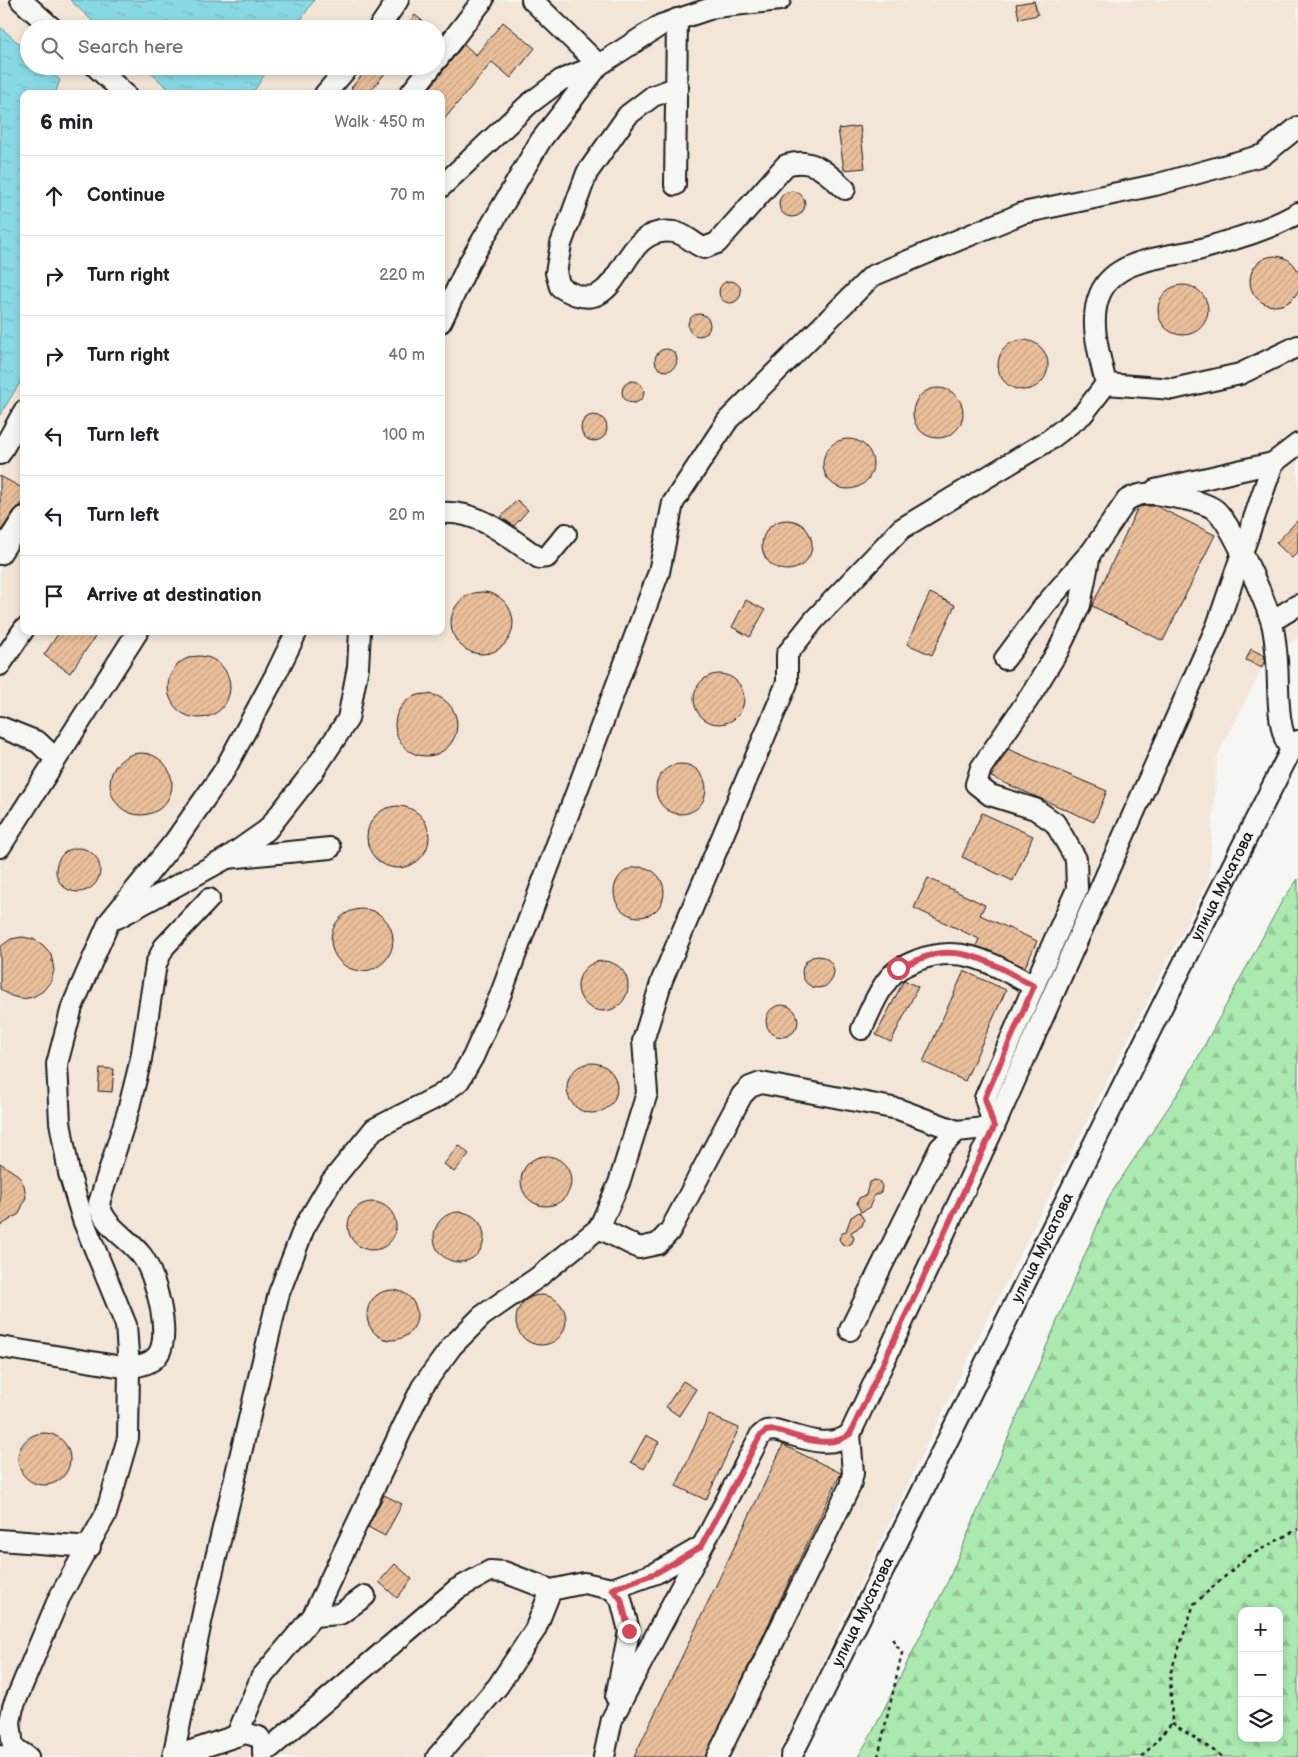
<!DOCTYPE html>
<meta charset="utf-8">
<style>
body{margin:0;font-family:"Balsamiq Sans",sans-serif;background:#f6f6f6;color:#202124}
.controls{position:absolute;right:15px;bottom:15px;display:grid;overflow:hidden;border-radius:10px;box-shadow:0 2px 8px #0003}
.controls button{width:45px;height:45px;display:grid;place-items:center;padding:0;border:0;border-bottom:1px solid #e0e0e0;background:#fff;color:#202124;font:25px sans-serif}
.stop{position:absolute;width:15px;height:15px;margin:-11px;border:4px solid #d1495b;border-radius:50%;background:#fff}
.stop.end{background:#d1495b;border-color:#fff;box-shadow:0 1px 5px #0008}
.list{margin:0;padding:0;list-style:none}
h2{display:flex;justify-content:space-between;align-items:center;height:65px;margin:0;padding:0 20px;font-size:21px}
h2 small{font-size:16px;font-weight:400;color:#757577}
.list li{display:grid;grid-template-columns:32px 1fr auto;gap:15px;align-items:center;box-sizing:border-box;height:80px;padding:0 20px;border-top:1px solid #e0e0e0}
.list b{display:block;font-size:19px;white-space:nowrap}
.list em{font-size:16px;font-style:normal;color:#757577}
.icon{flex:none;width:28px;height:28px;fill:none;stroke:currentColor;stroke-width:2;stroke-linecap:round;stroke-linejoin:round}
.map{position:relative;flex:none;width:1298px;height:1757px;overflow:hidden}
.search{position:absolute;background:#fff;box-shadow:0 2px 8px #0003;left:20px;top:20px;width:425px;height:55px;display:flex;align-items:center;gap:12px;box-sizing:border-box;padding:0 18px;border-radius:28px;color:#757577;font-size:19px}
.panel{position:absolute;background:#fff;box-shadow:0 2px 8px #0003;left:20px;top:90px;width:425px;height:545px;border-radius:10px}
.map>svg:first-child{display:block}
.built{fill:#f3e6d8}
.forest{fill:url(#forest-firs);stroke:#648266;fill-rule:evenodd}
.water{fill:url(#water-ripples);stroke:#5d8d94}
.building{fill:url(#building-hatch);stroke:#1c1c1c}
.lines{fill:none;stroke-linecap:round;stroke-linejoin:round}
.minor-casing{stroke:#1c1c1c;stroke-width:24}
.path{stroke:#1c1c1c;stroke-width:2.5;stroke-dasharray:4 4;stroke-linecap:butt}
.minor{stroke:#f6f6f2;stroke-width:20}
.route{stroke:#d1495b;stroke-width:6}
.labels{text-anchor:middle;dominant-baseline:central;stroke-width:4.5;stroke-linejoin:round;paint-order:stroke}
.street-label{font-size:16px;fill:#1c1c1c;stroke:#f6f6f2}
</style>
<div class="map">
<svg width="1298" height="1757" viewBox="0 0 1298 1757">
<defs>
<pattern id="forest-firs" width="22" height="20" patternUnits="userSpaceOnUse" patternTransform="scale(1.25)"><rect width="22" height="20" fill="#abe9b0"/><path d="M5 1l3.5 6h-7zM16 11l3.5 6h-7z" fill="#93c797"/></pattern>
<pattern id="water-ripples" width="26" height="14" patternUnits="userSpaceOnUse" patternTransform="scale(1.25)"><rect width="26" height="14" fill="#89d9e4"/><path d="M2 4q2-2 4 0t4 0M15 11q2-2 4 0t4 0" fill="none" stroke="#76bac3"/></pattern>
<pattern id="building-hatch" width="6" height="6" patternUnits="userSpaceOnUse" patternTransform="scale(1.25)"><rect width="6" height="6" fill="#ebbf9b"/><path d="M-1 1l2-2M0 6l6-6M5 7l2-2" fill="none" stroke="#c9a485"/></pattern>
</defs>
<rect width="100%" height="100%" fill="#f6f6f2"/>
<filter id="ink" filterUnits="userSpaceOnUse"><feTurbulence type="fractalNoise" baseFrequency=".02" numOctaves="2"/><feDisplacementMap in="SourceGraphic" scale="10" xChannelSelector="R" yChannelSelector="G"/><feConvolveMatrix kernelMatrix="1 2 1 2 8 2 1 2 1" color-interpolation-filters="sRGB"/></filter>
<g filter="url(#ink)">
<g class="built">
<polygon points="0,0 70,0 101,29 29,29 29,52 0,27"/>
<polygon points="314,0 1298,0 1298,638 1277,651 1269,665 1262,668 1217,757 1209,879 983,1328 807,1695 776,1757 0,1757 0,415 24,376 24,631 441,631 441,94 252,94 270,66 436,66 436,29 295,29"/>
<polygon points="44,66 143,66 173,94 55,94 60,80"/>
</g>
<path class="forest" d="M1298 879V1757H858L872 1733 948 1581 1110 1195 1182 1087 1282 901ZM1242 1611H1279V1738H1242Z"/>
<g class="water">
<polygon points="70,0 314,0 295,29 101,29"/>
<polygon points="0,27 29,52 29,66 44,66 60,80 55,94 24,94 24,376 0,415"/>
<polygon points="143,66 270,66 252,94 174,94"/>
</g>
<g class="building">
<polygon points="1034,1 1038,15 1019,19 1016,4"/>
<polygon points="415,15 432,29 403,29"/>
<polygon points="503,22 535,48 511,78 492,62 441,123 441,94 425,94 464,44 476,55"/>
<polygon points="370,66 391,66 368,94 358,94 351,88"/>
<polygon points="860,126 865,168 844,170 838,129"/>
<circle cx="792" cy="204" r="13"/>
<circle cx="1275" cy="281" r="25"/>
<circle cx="730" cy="292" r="11"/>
<circle cx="1183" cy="310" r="25"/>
<circle cx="699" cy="325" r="11"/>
<circle cx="1023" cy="365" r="25"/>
<circle cx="666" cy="360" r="11"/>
<circle cx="633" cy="392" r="11"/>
<circle cx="938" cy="413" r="25"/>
<circle cx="594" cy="428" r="13"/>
<circle cx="848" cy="464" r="25"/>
<polygon points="0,476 24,489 24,499 20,506 14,511 0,532"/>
<polygon points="517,500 528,510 514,526 501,517"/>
<polygon points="1146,506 1156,506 1215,535 1163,641 1092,606 1138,507"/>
<circle cx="787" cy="545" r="25"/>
<polygon points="1298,520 1298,552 1292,558 1276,543"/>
<circle cx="482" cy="623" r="31"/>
<polygon points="930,593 955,605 932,655 907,644"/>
<polygon points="746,600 765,610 750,637 732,627"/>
<polygon points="60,631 99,631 70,673 44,655"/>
<polygon points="1251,649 1265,656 1262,668 1246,660"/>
<circle cx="199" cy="687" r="31"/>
<circle cx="719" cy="699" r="25"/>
<circle cx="426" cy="725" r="31"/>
<polygon points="1008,749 1107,791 1094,822 991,777"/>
<circle cx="141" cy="784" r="31"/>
<circle cx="681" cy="789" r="25"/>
<circle cx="398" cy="837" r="31"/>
<polygon points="982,813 1033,836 1013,881 962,857"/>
<circle cx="78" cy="870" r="22"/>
<circle cx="639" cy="892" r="25"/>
<polygon points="928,878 985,905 980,915 1037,941 1025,967 976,946 979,939 914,908"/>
<circle cx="362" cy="940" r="31"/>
<polygon points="22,937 33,939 43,945 51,954 54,970 51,981 43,991 33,997 22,999 11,996 0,989 0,947 11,939"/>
<circle cx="818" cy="972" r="16"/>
<circle cx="603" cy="986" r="25"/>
<polygon points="964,971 1006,990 965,1081 923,1062"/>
<polygon points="904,980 918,987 891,1042 876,1035"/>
<circle cx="782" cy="1021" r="16"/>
<circle cx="592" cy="1088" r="25"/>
<polygon points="100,1068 114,1069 112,1092 98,1091"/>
<polygon points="459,1145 469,1154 454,1172 444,1164"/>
<circle cx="546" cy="1181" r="25"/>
<polygon points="0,1163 18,1175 24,1185 26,1197 19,1214 0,1226"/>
<polygon points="874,1180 879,1181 882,1186 881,1192 874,1196 869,1208 861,1212 857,1203 859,1198 866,1195 869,1183"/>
<circle cx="372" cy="1226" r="24"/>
<circle cx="459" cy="1237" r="25"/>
<polygon points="859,1212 864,1220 862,1226 851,1232 854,1238 852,1243 847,1246 842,1244 839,1239 841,1234 846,1231 851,1217"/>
<circle cx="392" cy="1315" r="25"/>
<circle cx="541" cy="1320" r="25"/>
<polygon points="683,1381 696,1389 679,1416 666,1407"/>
<polygon points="709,1415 739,1428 706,1500 676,1486"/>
<circle cx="44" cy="1459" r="26"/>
<polygon points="646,1435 659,1442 644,1469 631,1462"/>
<polygon points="783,1445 841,1473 840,1475 705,1757 634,1757"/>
<polygon points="384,1495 402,1504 385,1536 368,1527"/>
<polygon points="395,1564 412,1579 397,1598 379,1582"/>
</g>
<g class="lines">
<g class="minor-casing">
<g id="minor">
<polyline points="21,0 53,29"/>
<polyline points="532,0 599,65 661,25 715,7 780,0"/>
<polyline points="378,29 398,0"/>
<polyline points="436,61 483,0"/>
<polyline points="95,66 125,94"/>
<path d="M678 87 653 96 628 115 587 173 561 244 556 273 560 287C626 329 613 223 674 232 686 234 693 244 704 248L717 243 786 165C813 157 826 172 845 189"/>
<polyline points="325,94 349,66"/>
<polyline points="410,94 432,66"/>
<polyline points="675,185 677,19"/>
<polyline points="441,187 529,104 561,80 599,65 541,140 469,263 441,322"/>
<path d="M1106 384C1100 357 1088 321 1100 294 1116 256 1172 258 1205 248 1235 239 1271 229 1298 213"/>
<polyline points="1106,384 1173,389 1240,374 1298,346"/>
<polyline points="0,454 24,411"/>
<polyline points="1155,490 1273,463"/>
<path d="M441 513C479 509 510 539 539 558L547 557 566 534"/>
<polyline points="0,554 24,517"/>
<polyline points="1272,621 1298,605"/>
<polyline points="1005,659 1045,605 1088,555"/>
<polyline points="0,665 24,629"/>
<polyline points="0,727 38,742 55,758"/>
<polyline points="0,847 138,631"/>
<polyline points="227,858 267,830 315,769 348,719 358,667 360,631"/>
<path d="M209 899 164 947 156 964 141 1059 128 1111 99 1203C103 1227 128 1237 142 1256 155 1273 171 1333 159 1353 153 1364 140 1365 129 1368L126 1325 83 1220 69 1173 60 1122 57 1064 72 1007 109 922 175 841 224 771 275 676 297 631"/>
<polyline points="117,918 227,858 330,848"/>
<path d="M1034 986 1077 889 1076 859 1055 823 1035 809 990 795 976 784 981 768 1029 698 1058 651 1080 605 1090 554 1127 500C1144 489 1159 495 1178 498 1190 500 1203 502 1214 509 1230 519 1264 599 1271 620 1274 629 1275 640 1276 650 1280 678 1274 727 1291 750"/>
<polyline points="599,1228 639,1248 658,1244 670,1231 742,1095 750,1087 761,1083 898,1109 957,1131"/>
<path d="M850 1330 940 1148 957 1131 994 1127 985 1098 1034 986C994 965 964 943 918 960 906 965 895 969 887 981 876 995 869 1013 862 1029"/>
<polyline points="0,1347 129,1368 128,1438 106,1514 59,1598 13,1707 10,1722 13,1747 28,1757"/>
<polyline points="0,1540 90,1547"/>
<polyline points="612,1589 656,1573 701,1547"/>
<polyline points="313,1616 340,1614 365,1596"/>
<polyline points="237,1735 261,1678 313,1616 422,1387 452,1346 482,1316 537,1278 599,1228 619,1183 647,1093 643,1041 662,980 787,683 787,654 815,619 901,529 1049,440 1083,414 1106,384"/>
<polyline points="0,1756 5,1757"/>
<polyline points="173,1757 204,1608 279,1293 304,1228 331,1182 374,1129 439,1096 459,1081 473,1057 500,996 659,572 673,503 728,420 872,276 1023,213 1155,185 1263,155 1298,127"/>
<polyline points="173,1757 245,1733 259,1737 263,1744 263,1754 457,1589 490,1571 504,1572 551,1590 584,1583 612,1589 621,1599 629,1631 616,1697"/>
<polyline points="437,1757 498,1686 535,1630 551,1590"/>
<path d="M604 1757 612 1719 760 1436 766 1431 775 1430C799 1436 828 1451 850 1434L994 1127 1217 626 1273 463 1298 444"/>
<polyline points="717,1757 850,1486 853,1473 850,1434"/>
<path id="s1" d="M791 1757C958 1421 1121 1084 1291 750L1298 741"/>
</g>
</g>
<g class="path">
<polyline points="1172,1723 1223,1757"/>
<polyline points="878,1757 902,1653 891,1637"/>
<polyline points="1142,1757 1172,1723 1170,1674 1194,1604 1247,1557 1298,1529"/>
</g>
<use href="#minor" class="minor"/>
</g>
</g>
<g class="lines" filter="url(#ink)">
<path class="route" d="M629 1631 621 1599 612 1589 656 1573 701 1547 760 1436 766 1431 774 1430C799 1436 828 1451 850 1434L994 1127 985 1098 1034 986C1004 970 971 947 935 954 923 957 910 963 898 968"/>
</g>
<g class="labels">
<g class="street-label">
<text stroke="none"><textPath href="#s1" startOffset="972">улица Мусатова</textPath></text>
<text stroke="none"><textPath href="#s1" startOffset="568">улица Мусатова</textPath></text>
<text stroke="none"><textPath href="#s1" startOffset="162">улица Мусатова</textPath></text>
</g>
</g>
</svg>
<div class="controls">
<button>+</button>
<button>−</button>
<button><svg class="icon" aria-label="layers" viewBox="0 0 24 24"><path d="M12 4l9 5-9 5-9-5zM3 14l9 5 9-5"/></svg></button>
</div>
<div class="stop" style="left:898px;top:968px"></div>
<div class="stop end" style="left:629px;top:1631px"></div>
<div class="search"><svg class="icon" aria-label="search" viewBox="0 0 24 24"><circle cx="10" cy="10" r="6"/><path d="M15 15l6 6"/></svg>Search here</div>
<section class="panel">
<h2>6 min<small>Walk · 450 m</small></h2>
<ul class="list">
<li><svg class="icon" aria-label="ahead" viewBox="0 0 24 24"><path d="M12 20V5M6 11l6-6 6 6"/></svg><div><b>Continue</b></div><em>70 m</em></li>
<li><svg class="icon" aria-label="right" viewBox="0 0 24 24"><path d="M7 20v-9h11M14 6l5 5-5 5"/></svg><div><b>Turn right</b></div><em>220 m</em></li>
<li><svg class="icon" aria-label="right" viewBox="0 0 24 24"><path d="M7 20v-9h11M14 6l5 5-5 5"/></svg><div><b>Turn right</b></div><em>40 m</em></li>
<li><svg class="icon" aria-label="left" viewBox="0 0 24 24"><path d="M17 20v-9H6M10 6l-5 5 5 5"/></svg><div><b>Turn left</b></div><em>100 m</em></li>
<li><svg class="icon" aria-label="left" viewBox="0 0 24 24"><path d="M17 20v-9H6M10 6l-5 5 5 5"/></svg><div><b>Turn left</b></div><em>20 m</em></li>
<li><svg class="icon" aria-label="arrive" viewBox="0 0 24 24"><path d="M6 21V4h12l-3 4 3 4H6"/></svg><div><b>Arrive at destination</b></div></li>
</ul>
</section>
</div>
